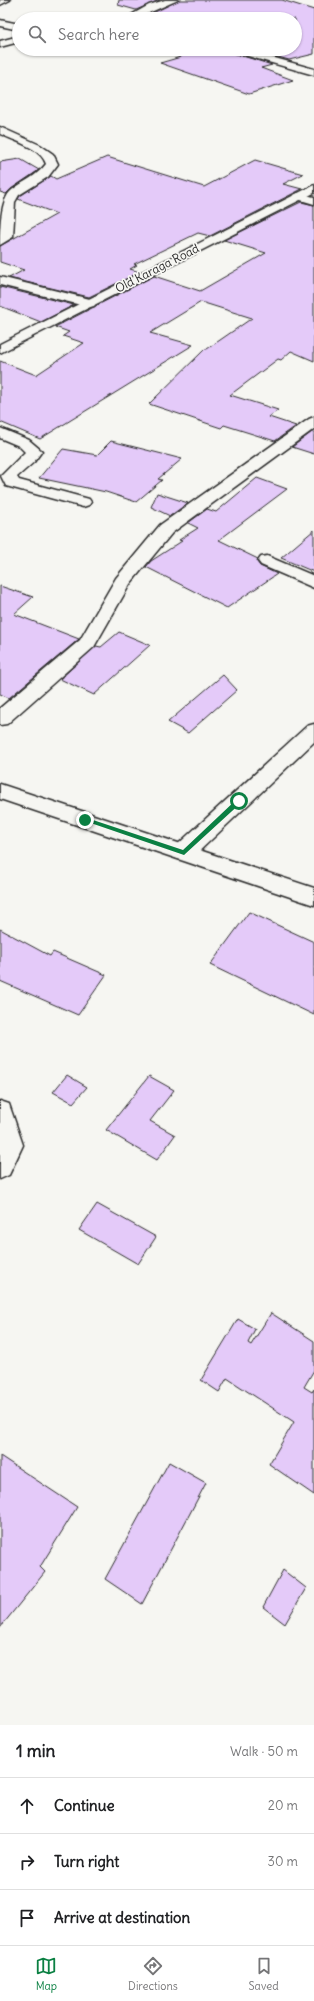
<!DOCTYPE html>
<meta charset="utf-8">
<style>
body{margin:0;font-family:Delius,sans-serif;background:#f2f2f2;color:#202124}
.stop{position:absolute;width:12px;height:12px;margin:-9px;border:3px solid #0b8043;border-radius:50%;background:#fff}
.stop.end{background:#0b8043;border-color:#fff;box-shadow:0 1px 4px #0008}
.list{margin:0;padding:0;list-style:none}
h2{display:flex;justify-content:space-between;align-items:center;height:52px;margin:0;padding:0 16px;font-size:17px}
h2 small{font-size:13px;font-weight:400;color:#757577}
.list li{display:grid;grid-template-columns:26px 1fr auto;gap:12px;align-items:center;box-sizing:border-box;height:56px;padding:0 16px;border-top:1px solid #e0e0e0}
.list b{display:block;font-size:15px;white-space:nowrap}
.list em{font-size:13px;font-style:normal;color:#757577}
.icon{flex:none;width:22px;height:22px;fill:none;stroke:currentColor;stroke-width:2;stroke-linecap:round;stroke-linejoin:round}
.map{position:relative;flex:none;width:314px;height:1725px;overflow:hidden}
.search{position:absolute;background:#fff;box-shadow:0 1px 3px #0004;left:12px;right:12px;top:12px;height:44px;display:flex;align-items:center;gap:10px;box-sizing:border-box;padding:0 14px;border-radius:22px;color:#757577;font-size:15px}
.sheet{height:220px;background:#fff}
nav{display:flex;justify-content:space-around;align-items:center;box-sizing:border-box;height:56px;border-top:1px solid #e0e0e0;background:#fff;font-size:11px;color:#757577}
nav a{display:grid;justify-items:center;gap:2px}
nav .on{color:#0b8043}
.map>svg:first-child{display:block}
.building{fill:#e4caf9;stroke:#2b2b2b}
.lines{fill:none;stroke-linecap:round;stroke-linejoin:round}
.minor-casing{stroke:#2b2b2b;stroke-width:3}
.tertiary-casing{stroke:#2b2b2b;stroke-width:3}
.minor{fill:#f6f6f2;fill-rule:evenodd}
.tertiary{fill:#f6f6f2;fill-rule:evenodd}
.route{fill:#0b8043}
.labels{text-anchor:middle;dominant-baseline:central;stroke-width:3.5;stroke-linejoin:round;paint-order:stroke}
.far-street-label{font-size:12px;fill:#2b2b2b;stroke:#f6f6f2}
</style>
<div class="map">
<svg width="314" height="1725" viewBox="0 0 314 1725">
<rect width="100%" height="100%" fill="#f6f6f2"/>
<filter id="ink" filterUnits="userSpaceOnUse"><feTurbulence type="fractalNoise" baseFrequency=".025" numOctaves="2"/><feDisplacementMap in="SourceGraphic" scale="8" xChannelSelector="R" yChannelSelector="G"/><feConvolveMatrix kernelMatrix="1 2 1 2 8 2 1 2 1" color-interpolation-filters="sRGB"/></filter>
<g filter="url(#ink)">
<g class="building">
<polygon points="119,0 160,0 136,10 118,5"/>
<polygon points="179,0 282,0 314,10 314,54 289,60 249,49 295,49 295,19 163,19 149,15"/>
<polygon points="170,49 226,49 230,52 272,65 261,68 293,80 249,94 160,63 181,57 162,52"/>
<polygon points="107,157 204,187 255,160 303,174 283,184 302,189 210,236 198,233 134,264 137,265 130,269 140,272 89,297 9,278 24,270 0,262 0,246 57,214 18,199 20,196 51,176 56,179"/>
<polygon points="20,159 39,170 11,189 6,194 0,192 0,162"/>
<polygon points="301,202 314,205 314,361 291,351 281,360 278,359 230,395 278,410 269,417 296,426 275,441 224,425 221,428 149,404 205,349 207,349 252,318 201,302 150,333 193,345 40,439 0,422 0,361 36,375 84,343 63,336 69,332 55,327 154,276 200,291 266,253 224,240"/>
<polygon points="0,287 74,305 41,322 0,306"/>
<polygon points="312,432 314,432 314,454 292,447"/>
<polygon points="111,441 182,459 158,479 162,480 136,502 106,492 39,478 63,449 97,455"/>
<polygon points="257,478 287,489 219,540 258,559 257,562 260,566 277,574 227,608 146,567 151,561 182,541 179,540 198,528 188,523 207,509 216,512"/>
<polygon points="157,493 188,503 170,516 151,507"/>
<polygon points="314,530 314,572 281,558"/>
<polygon points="0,586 33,597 14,614 79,639 9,698 0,694"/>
<polygon points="119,632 150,645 94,695 60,679 96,646 101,647"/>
<polygon points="223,675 237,690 188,733 168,722"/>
<polygon points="249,912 314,942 314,1015 210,965"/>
<polygon points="0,929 50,956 53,952 106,975 78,1015 0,981"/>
<polygon points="67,1075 87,1087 73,1103 53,1092"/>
<polygon points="149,1076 174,1090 150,1121 175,1135 157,1160 106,1130"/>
<polygon points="97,1204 156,1237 138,1264 79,1230"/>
<polygon points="271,1313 314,1341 314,1370 304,1387 312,1392 314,1389 314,1495 269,1464 294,1422 227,1378 219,1392 201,1380 238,1319 255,1329 248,1343 251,1345"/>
<polygon points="0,1456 77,1507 40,1567 45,1572 0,1628"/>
<polygon points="169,1462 206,1483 142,1604 105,1579"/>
<polygon points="283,1570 306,1588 285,1624 263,1607"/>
</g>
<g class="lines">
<g class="minor-casing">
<g id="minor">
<polygon points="0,0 10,0 0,5"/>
<polygon points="165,0 178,0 135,19 124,19 149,5"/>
<polygon points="0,20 19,24 19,30 0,26"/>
<polygon points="19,36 19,42 0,47 0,41"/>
<polygon points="228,49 243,49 314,69 314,75 230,51"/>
<path d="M0 127 40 145 53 154 58 164 48 177 19 195 15 202 13 237 0 245C0 230 0 199 12 190 24 181 37 176 46 164 41 148 15 141 0 134Z"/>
<polygon points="298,193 314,197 314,204 294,198 292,196"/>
<polygon points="0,277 94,300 96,303 94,306 89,307 0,285"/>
<polygon points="314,417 314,429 172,533 130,584 94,647 7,724 0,725 0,708 80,640 116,578 160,525 309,419"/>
<polygon points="0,428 29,440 42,451 34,462 17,477 19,480 89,499 91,502 89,505 83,507 6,486 1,476 25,452 19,446 0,438"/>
<polygon points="267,556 314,576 314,588 261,565 258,561 261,557"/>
<polygon points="314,724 314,742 192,858 184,860 176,858 173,852 176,846 307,726"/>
<polygon points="0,1101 9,1104 23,1145 9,1175 0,1179"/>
</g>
</g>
<g class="tertiary-casing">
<g id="tertiary">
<polygon points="314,185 314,193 0,353 0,344"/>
<polygon points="0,784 314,888 314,905 0,799"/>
</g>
</g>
<use href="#minor" class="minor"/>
<use href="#tertiary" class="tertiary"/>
</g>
</g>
<polygon class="route" points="237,799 243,801 184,855 82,820 87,818 183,850"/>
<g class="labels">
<g class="far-street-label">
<text transform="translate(157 268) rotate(-27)">Old Karaga Road</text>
</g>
</g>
</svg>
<div class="stop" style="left:239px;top:801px"></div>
<div class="stop end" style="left:85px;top:820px"></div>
<div class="search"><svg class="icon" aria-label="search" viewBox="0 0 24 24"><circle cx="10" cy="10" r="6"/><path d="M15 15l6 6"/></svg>Search here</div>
</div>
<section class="sheet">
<h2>1 min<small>Walk · 50 m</small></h2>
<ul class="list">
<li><svg class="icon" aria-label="ahead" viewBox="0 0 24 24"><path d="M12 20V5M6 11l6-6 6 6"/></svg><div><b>Continue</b></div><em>20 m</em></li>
<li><svg class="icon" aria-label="right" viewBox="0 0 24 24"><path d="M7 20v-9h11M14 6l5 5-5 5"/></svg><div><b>Turn right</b></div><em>30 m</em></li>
<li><svg class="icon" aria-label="arrive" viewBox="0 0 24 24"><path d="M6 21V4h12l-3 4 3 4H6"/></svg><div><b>Arrive at destination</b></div></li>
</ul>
</section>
<nav>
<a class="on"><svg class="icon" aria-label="map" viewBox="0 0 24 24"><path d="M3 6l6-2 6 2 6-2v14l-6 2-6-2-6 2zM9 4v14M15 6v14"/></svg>Map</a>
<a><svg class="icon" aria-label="directions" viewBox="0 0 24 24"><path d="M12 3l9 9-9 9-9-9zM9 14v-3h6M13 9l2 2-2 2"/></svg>Directions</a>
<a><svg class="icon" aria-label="saved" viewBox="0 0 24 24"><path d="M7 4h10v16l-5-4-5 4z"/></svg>Saved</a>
</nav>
